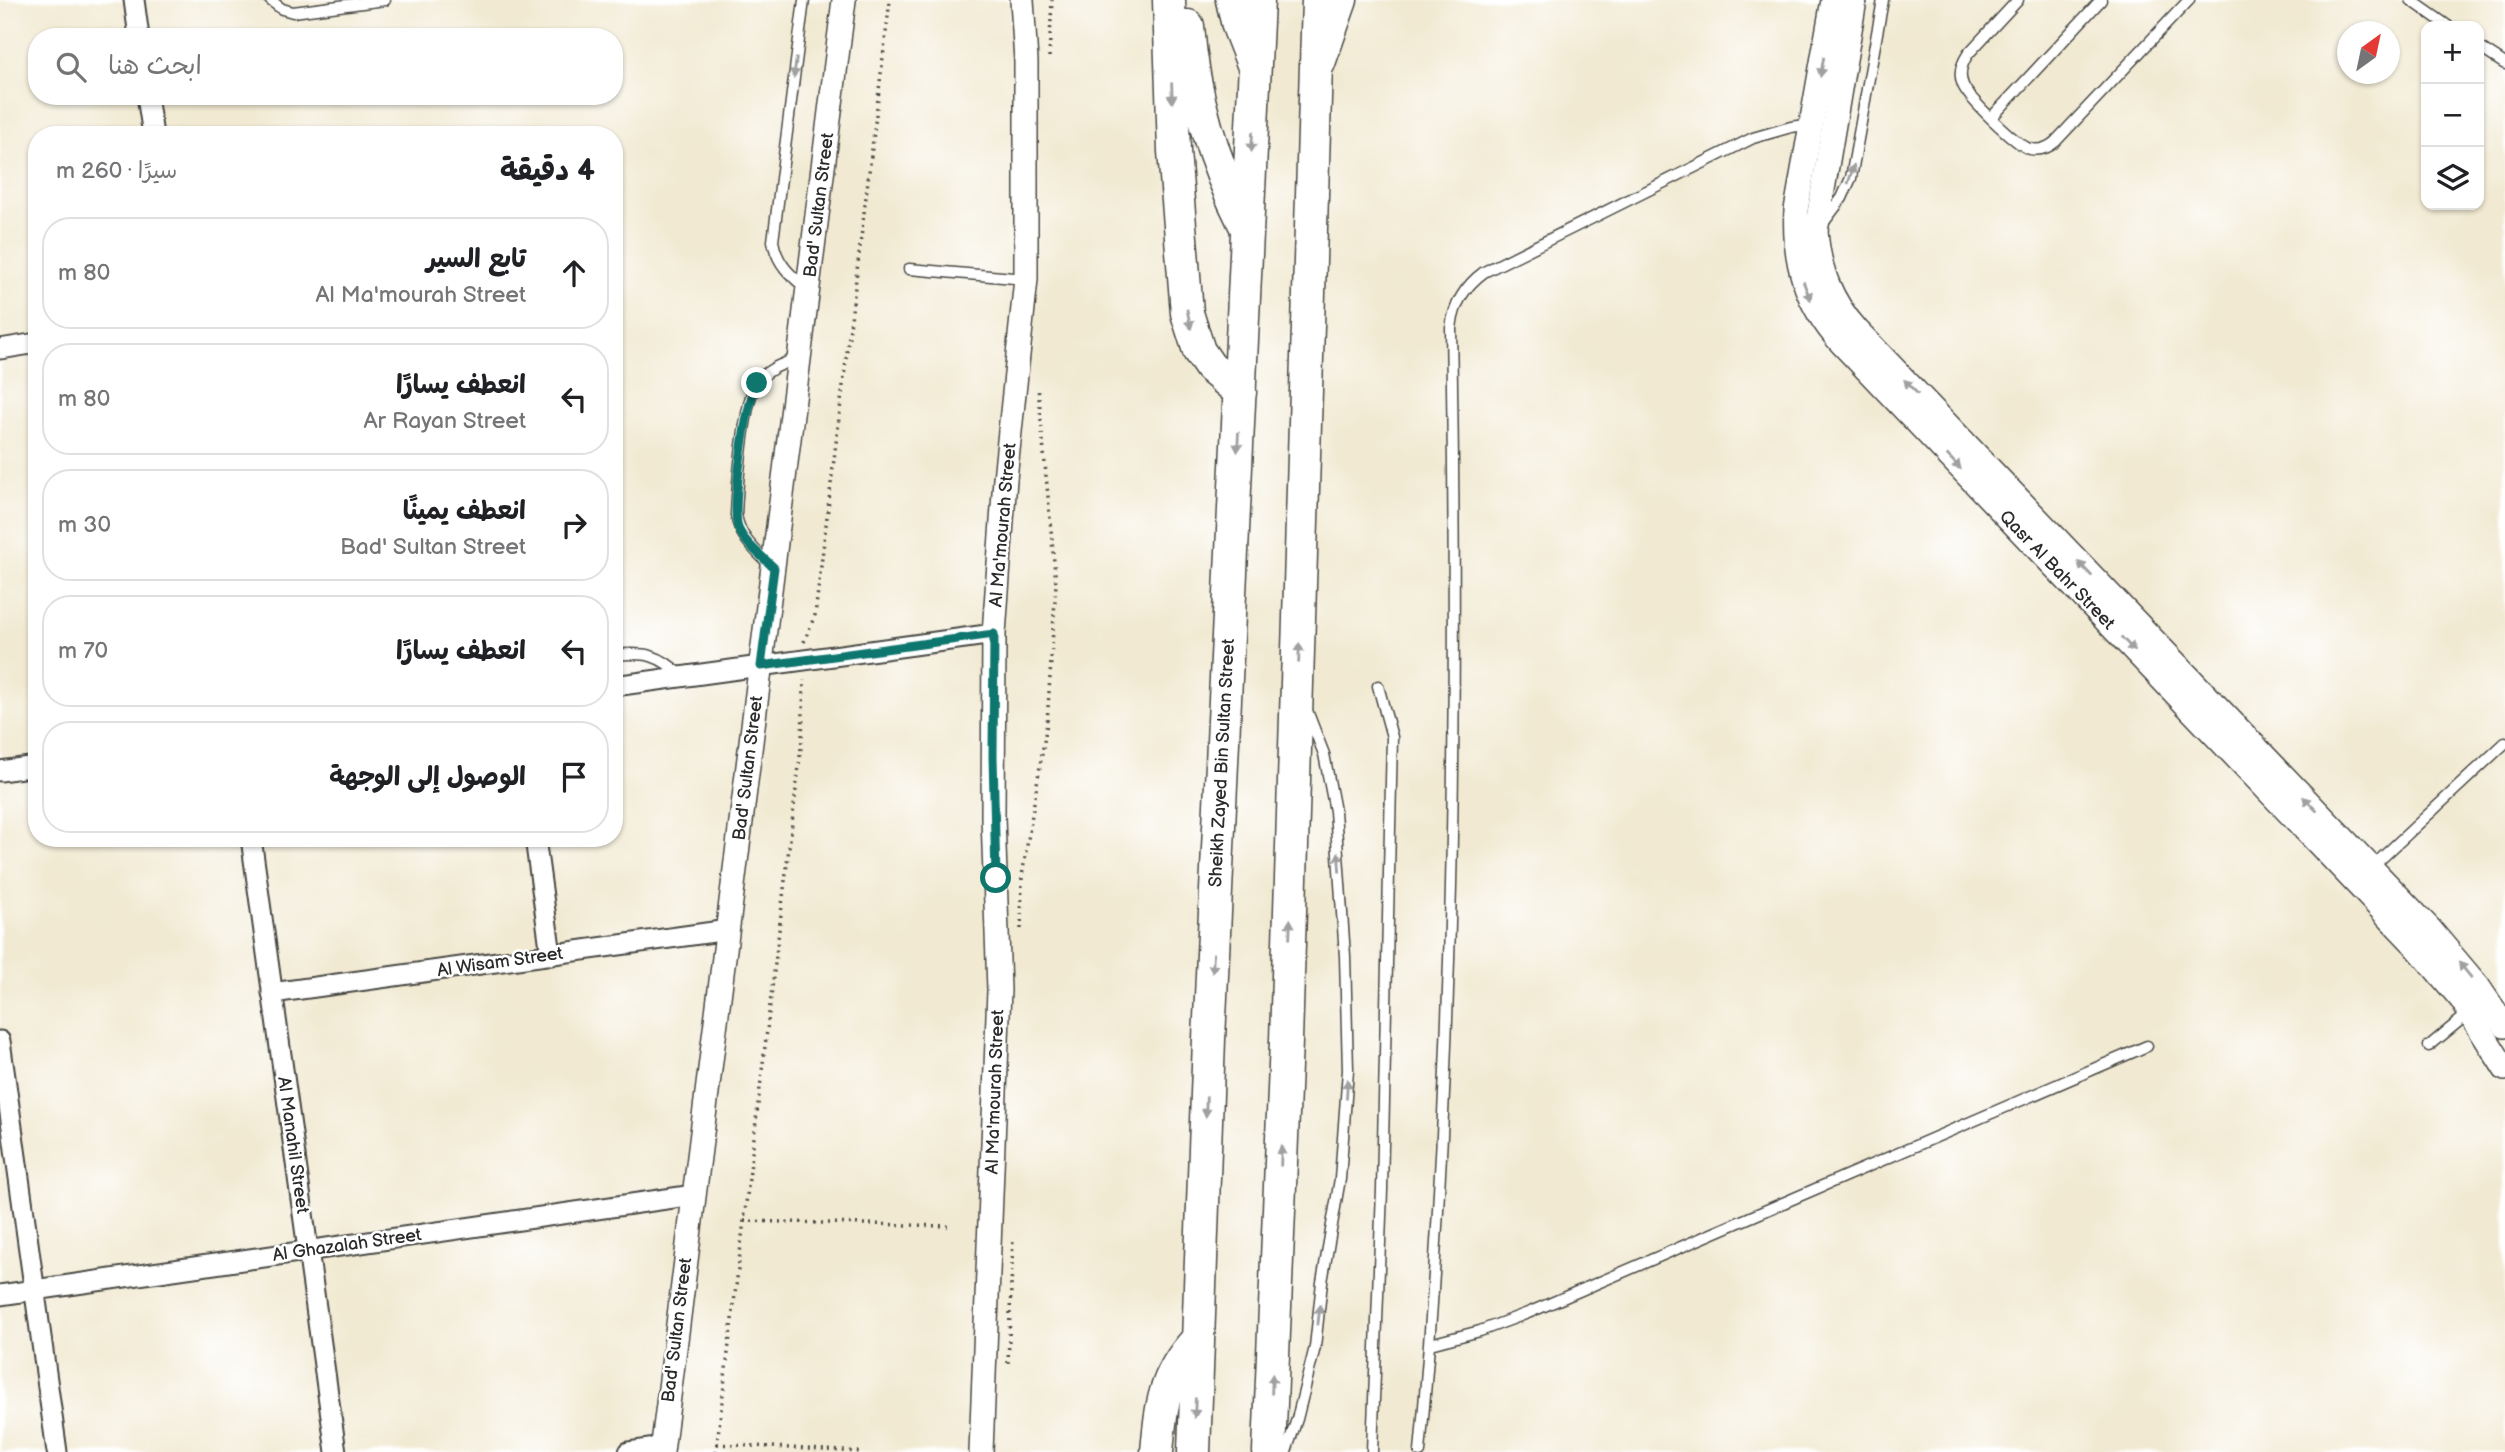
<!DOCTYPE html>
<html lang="ar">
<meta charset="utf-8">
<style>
body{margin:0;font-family:"Balsamiq Sans","Playpen Sans Arabic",sans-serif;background:#f2f2f2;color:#202124;direction:rtl}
.controls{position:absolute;right:21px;top:21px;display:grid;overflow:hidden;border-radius:14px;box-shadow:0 2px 5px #0004}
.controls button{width:63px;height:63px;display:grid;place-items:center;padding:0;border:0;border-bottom:2px solid #e0e0e0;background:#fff;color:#202124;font:35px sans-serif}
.compass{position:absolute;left:2337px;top:21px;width:63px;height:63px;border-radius:50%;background:#fff;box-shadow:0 2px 5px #0004;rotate:33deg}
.stop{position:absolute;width:21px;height:21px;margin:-16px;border:5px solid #0f766e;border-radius:50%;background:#fff}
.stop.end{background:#0f766e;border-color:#fff;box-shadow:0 2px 7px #0008}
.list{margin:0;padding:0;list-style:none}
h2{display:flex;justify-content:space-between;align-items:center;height:91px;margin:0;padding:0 28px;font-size:30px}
h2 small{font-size:23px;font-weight:400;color:#757577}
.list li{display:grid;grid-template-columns:46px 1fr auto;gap:21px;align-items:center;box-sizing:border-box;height:112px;margin:0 14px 14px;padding:0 14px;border:2px solid #e0e0e0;border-radius:28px}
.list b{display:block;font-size:26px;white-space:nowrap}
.list p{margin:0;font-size:23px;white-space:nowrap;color:#757577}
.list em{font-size:23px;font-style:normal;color:#757577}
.icon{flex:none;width:38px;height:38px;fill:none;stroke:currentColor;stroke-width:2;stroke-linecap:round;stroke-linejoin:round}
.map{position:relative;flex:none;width:2505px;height:1452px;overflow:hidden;direction:ltr}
.search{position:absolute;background:#fff;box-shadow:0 2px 5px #0004;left:28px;top:28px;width:595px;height:77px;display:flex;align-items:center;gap:18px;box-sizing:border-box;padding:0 24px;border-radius:28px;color:#757577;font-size:26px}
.panel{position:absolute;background:#fff;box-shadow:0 2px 5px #0004;left:28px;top:126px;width:595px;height:721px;border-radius:28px;direction:rtl}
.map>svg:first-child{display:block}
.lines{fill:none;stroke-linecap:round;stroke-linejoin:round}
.service-casing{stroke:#494844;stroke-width:13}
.minor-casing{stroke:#494844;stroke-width:23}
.tertiary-casing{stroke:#494844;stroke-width:26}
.primary-casing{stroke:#494844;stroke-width:33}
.trunk-casing{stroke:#494844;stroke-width:35}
.path{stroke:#494844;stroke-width:3.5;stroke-dasharray:2 5;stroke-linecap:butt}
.service{stroke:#fff;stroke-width:10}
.minor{stroke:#fff;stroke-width:19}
.tertiary{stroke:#fff;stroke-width:23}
.primary{stroke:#fff;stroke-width:30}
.trunk{stroke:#fff;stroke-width:32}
.oneway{fill:#a0a0a0}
.route{stroke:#0f766e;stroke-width:9}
.labels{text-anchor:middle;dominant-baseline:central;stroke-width:5;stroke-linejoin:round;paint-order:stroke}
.street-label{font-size:18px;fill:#2b2b2b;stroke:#fff}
</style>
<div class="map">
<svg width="2505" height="1452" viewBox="0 0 2505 1452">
<rect width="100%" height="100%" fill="#fff"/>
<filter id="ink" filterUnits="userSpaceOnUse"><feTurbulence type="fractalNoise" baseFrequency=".0143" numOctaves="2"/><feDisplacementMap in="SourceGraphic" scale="14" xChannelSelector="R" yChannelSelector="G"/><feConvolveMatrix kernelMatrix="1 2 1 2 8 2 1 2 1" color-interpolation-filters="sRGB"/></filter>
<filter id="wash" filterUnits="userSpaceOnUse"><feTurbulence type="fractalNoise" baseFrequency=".00686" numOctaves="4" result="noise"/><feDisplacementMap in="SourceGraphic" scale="28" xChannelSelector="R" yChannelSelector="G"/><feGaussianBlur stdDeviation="1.57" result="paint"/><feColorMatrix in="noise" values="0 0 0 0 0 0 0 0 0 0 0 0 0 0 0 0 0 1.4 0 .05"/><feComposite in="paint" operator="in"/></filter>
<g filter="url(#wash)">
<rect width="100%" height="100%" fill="#f1e9d1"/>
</g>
<g filter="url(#ink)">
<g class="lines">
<g class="service-casing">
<g id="service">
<polyline points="270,0 282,9 293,12 385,0"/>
<path d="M804 0 773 241C777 264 790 275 807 289"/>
<path d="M2018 0 1968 54C1962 63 1958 74 1963 85 1968 98 2016 145 2030 149 2040 151 2048 148 2055 142L2189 0"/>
<polyline points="2411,0 2448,26"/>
<polyline points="2479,47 2505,64"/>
<polyline points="1992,117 2101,0"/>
<polyline points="1821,226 1842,198 1851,178 1883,0"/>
<polyline points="909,269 1026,279"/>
<path d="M771 566C755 550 740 538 736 515 737 489 744 402 756 384 766 369 783 364 798 358"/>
<path d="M614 655C646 652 659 654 683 677"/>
<polyline points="2371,868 2505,743"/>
<polyline points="2429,1046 2469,1013"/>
<polyline points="1430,1344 1480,1331 1528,1313 2147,1046"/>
<polyline points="1286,1452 1297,1419 1315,1347 1322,1282 1340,1179 1348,1070 1345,956 1335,811 1324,754 1306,708"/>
<polyline points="1372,1452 1382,1190 1392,737 1378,686"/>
<path d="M1420 1452C1454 1080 1458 701 1451 328 1454 303 1465 286 1484 272L1753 138 1791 127 1812 124"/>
</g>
</g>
<g class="minor-casing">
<g id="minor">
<polyline points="134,0 139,37"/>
<polyline points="147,96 153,135"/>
<polyline points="0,349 37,343"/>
<polyline points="614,686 994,634"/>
<polyline points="0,771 37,766"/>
<polyline points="251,838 336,1452"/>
<polyline points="535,838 551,955"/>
<polyline points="272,993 728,930"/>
<polyline points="0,1041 57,1452"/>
<polyline points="0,1295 694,1195"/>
<polyline points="629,1452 663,1447"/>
</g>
</g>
<g class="tertiary-casing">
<g id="tertiary">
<path d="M1833 0 1796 210C1793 262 1806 305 1842 344L2414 944 2461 999 2505 1069"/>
<path d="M1855 0 1816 231C1819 270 1831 301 1857 330L2430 929 2478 986 2505 1026"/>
<polyline points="662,1452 844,0"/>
<polyline points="981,1452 999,990 993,817 994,634 1005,479 1026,279 1026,61 1022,0"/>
</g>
</g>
<g class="primary-casing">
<g id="primary">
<polyline points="1231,0 1237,26 1255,72"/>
<polyline points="1320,63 1342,0"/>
</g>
</g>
<g class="trunk-casing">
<g id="trunk">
<polyline points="1169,0 1174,151 1187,313 1199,351 1210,367 1240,392"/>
<path d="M1188 26C1193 97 1214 164 1246 227"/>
<path d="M1157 1452C1161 1405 1164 1375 1197 1340"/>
<polyline points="1194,1452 1209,1039 1258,0"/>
<polyline points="1269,1452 1286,1041 1318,0"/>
</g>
</g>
<g class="path">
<polyline points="1049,57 1052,0"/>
<polyline points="804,642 815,615 890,0"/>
<polyline points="1021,929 1022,876 1047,723 1056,584 1038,387"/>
<polyline points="744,1221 948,1226"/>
<polyline points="1008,1363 1013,1238"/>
<polyline points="717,1444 862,1452"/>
<polyline points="716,1452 802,740 804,680"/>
</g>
<use href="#service" class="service"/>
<use href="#minor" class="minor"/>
<use href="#tertiary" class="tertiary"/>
<use href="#primary" class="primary"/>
<use href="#trunk" class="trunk"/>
</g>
<defs><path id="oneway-solid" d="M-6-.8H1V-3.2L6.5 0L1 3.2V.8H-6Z" transform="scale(1.75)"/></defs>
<g class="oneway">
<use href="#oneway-solid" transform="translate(1822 67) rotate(100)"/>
<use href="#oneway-solid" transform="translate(795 68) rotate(98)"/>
<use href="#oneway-solid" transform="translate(1172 93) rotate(88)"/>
<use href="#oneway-solid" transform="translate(1252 142) rotate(93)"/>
<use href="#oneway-solid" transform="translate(1851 174) rotate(-73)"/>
<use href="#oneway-solid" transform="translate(1807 291) rotate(68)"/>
<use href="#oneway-solid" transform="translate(1189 319) rotate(78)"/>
<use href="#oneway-solid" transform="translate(1911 387) rotate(-134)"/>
<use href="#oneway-solid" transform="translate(1238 442) rotate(93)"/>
<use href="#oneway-solid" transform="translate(1954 462) rotate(46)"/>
<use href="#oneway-solid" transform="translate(2085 569) rotate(-134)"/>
<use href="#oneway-solid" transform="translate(2128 644) rotate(46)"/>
<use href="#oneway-solid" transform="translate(1299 653) rotate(-88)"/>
<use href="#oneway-solid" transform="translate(2310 804) rotate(-134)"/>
<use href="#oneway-solid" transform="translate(1339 862) rotate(-94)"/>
<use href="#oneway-solid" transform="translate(1290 929) rotate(-88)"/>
<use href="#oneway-solid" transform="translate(1213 963) rotate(93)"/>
<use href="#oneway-solid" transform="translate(2465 970) rotate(-129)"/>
<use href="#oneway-solid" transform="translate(1347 1089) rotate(-87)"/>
<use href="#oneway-solid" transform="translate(1206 1107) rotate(92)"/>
<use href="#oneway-solid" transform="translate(1281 1156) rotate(-88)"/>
<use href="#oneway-solid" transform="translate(1319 1315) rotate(-83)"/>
<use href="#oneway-solid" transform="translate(1272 1384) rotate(-88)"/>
<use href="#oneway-solid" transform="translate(1195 1408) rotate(92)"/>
</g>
</g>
<g class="lines" filter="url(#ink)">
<path class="route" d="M757 383C746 403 731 507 738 528 745 544 762 556 774 568L761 666 994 634 993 756 996 878"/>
</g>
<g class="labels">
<g class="street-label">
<text transform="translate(819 205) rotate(-83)">Bad' Sultan Street</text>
<text transform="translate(1003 525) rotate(-85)">Al Ma'mourah Street</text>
<text transform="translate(2057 570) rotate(46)">Qasr Al Bahr Street</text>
<text transform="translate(1222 763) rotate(-87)">Sheikh Zayed Bin Sultan Street</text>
<text transform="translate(748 768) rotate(-83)">Bad' Sultan Street</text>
<text transform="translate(500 962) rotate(-8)">Al Wisam Street</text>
<text transform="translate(995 1092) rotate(-88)">Al Ma'mourah Street</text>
<text transform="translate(293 1145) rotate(82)">Al Manahil Street</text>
<text transform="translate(347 1245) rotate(-8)">Al Ghazalah Street</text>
<text transform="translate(677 1330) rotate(-83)">Bad' Sultan Street</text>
</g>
</g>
</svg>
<div class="controls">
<button>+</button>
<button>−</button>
<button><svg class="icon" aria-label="layers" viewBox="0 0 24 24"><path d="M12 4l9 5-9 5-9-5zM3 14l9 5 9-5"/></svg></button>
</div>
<svg class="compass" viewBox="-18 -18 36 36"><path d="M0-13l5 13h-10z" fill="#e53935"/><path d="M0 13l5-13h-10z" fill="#757577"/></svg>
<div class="stop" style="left:996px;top:878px"></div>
<div class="stop end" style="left:757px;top:383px"></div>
<div class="search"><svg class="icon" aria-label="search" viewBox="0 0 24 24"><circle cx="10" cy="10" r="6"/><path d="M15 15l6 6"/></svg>ابحث هنا</div>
<section class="panel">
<h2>4 دقيقة<small>سيرًا · 260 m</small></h2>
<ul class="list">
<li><svg class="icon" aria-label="ahead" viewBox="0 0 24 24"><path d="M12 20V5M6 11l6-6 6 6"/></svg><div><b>تابع السير</b><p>Al Ma'mourah Street</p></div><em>80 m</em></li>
<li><svg class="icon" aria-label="left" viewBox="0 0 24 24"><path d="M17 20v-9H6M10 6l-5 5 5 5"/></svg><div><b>انعطف يسارًا</b><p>Ar Rayan Street</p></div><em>80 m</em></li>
<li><svg class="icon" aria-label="right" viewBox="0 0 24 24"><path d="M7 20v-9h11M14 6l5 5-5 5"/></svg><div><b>انعطف يمينًا</b><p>Bad' Sultan Street</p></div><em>30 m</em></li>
<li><svg class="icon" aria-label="left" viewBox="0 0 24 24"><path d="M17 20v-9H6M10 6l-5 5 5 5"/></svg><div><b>انعطف يسارًا</b></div><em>70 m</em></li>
<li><svg class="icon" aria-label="arrive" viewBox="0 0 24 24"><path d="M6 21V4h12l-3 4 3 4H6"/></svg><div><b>الوصول إلى الوجهة</b></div></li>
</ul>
</section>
</div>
